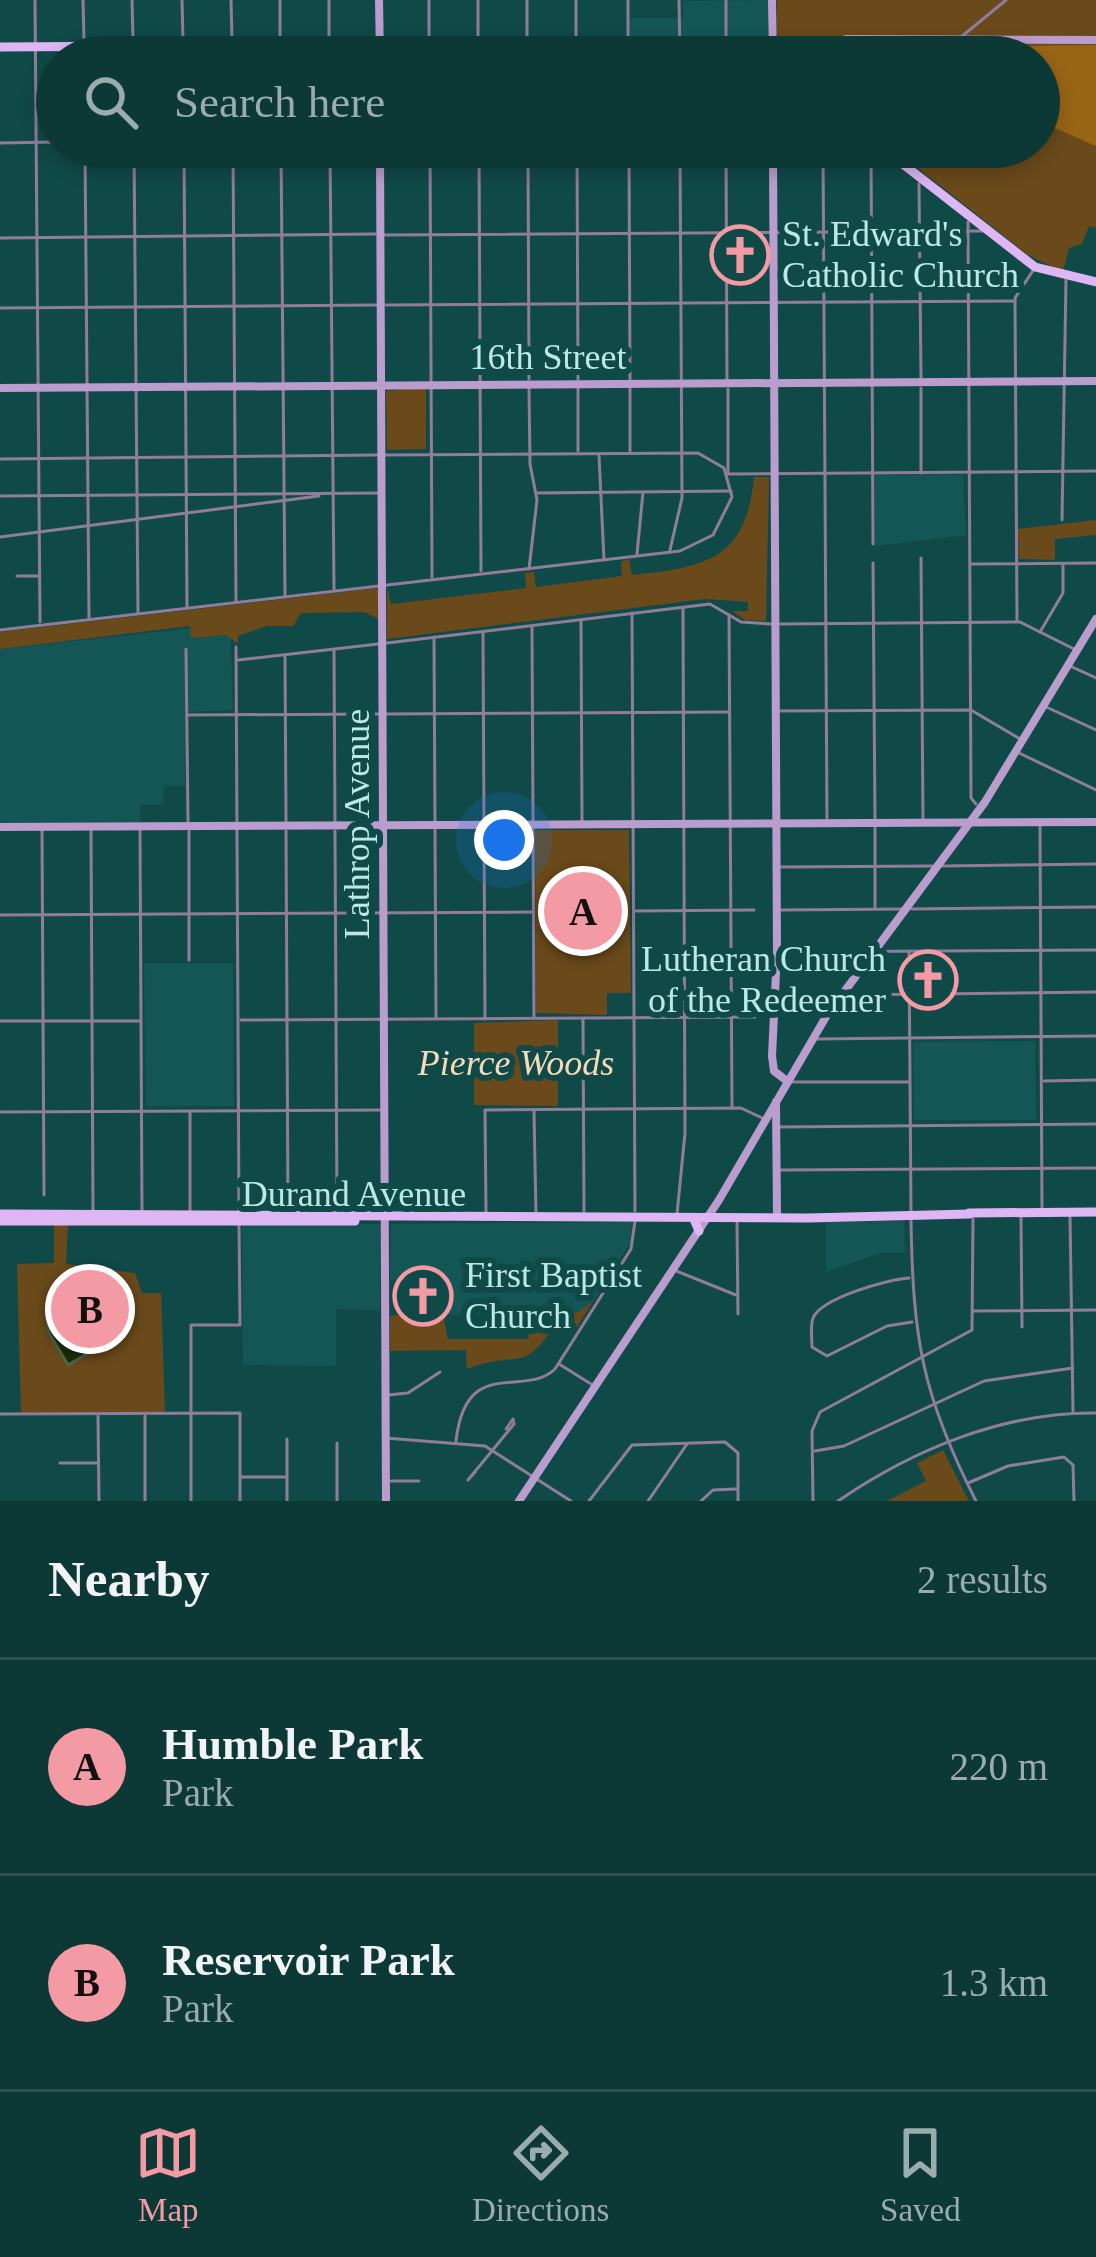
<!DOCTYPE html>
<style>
body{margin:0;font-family:"Times New Roman",serif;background:#1a4342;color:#f1f3f6}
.you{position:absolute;left:504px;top:840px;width:42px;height:42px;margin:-30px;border:9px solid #fff;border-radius:50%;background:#1a73e8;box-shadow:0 0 0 18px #1a73e833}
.badge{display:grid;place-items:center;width:78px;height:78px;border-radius:50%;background:#f49aa4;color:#111;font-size:39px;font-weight:700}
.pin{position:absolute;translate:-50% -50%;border:6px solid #fff;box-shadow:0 3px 12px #0006}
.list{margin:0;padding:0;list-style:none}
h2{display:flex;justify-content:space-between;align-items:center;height:156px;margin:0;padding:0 48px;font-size:51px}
h2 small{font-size:39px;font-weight:400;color:#9aacad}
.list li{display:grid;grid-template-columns:78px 1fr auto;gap:36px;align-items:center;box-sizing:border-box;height:216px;padding:0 48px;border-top:3px solid #2c5251}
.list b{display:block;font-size:45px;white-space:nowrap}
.list p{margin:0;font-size:39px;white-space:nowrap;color:#9aacad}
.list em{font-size:39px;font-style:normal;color:#9aacad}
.icon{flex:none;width:66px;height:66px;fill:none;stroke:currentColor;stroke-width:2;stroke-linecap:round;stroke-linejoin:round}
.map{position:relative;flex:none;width:1096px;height:1501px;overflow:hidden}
.search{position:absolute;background:#0c3836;box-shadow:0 6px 18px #0003;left:36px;right:36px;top:36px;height:132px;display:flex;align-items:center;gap:30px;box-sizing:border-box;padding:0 42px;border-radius:66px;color:#9aacad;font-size:45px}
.sheet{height:588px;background:#0c3836}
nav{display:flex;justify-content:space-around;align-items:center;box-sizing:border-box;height:168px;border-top:3px solid #2c5251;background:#0c3836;font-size:33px;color:#9aacad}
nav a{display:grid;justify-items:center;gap:6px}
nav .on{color:#f49aa4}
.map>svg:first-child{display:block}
.built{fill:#145655}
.green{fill:#6a4a1b}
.forest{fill:#986515}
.water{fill:#1b2f09;stroke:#4b674c;stroke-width:3}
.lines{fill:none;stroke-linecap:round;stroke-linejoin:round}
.street{stroke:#8f7d9a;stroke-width:3}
.secondary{stroke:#bb9dcd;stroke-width:8}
.primary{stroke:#ddb6f3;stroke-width:9}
.labels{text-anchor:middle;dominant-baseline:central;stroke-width:12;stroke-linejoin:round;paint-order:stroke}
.poi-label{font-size:36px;fill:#bbe9e7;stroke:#104a48;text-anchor:start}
.street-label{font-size:36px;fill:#bbe9e7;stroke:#104a48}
.park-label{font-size:36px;font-style:italic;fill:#f7dbb8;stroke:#104a48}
</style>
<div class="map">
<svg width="1096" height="1501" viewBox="0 0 1096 1501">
<rect width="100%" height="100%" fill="#104a48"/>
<g class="built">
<polygon points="769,0 768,47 783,57 630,57 629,18 683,18 683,1"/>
<polygon points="963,475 966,535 875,546 875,475"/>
<polygon points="230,624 233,710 185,712 185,786 164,786 163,805 140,805 140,825 0,825 0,649"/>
<polygon points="144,963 233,963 234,1106 146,1106"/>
<polygon points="1035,1041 1036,1120 914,1120 913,1042"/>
<polygon points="904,1221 905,1253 880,1253 826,1272 826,1222"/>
<polygon points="632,1222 630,1243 594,1300 579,1312 434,1315 434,1280 390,1280 391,1224"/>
<polygon points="381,1224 380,1310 336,1309 336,1366 243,1365 242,1225"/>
</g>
<g class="green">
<polygon points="777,0 1096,0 1096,228 1089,226 1082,244 1069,248 1063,272 1028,255 891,147 1039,147 1039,57 807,57 823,46 949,46 961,36 815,36 807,42 789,36 785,43 777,34"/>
<polygon points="426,388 426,449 387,450 386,391"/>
<path d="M754 477H769L766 621 745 620 732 611H748V602L705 599 387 639V587L391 604 526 588 525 573 534 572 536 587 622 576 621 562 629 559 632 575C705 567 746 561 754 477Z"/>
<polygon points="1096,520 1096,535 1055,539 1055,560 1019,559 1018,529"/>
<polygon points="378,588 378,619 364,612 301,613 293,626 267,626 238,636 238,644 226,635 191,638 190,626 0,649 0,632"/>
<polygon points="535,830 629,830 631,993 607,993 607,1015 536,1013"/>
<polygon points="558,1020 558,1106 474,1105 474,1023"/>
<polygon points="68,1223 66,1264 135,1273 142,1293 161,1293 165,1413 21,1414 17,1264 54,1263 54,1224"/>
<path d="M594 1300 575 1330 559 1320C518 1379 525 1347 467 1369L466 1350 390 1351V1317L395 1315H443L448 1339H528L533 1315 579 1312Z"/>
<polygon points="943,1450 969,1501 887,1501 926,1481 917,1463"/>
</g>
<polygon class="forest" points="1096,45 1096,146 1039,121 1039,57 1007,57 1010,46"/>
<polygon class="water" points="86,1282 97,1286 105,1305 91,1319 92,1351 68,1365 49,1333 46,1309 55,1297 69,1296 76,1306 76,1325 83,1303 75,1286"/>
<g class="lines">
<g class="street">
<polyline points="35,0 40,622"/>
<polyline points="83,0 84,40"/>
<polyline points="132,0 133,40"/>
<polyline points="182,0 183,40"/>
<polyline points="231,0 232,40"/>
<polyline points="280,0 280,40"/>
<polyline points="329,0 329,40"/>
<polyline points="429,0 429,40"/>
<polyline points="478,0 478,40"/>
<polyline points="527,0 527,40"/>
<polyline points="576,0 576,57"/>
<polyline points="628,0 628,57"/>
<polyline points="679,0 680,57"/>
<polyline points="726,0 726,57"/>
<polyline points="961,37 1006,0"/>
<polyline points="0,143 57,142"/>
<polyline points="85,147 89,619"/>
<polyline points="134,147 138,613"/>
<polyline points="184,147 187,607"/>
<polyline points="233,147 236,601"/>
<polyline points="281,147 285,595"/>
<polyline points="330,147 334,589"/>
<polyline points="430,147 432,577"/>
<polyline points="479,147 481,571"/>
<polyline points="528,147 529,379"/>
<polyline points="577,147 578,379"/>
<polyline points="629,147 630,379"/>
<polyline points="726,147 727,379"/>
<polyline points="823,147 827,823"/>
<polyline points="871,147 873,544"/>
<polyline points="919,184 921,378"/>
<polyline points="968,222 971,798 976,804"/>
<polyline points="385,235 986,231"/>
<polyline points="0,238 375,234"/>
<polyline points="386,305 1015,301"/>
<polyline points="0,308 376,305"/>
<polyline points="921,388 921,473"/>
<polyline points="529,389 530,464 537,500 529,569"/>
<polyline points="578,389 578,451"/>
<polyline points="630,389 630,451"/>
<polyline points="728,389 728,474 1096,471"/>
<polyline points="599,456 604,560"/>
<polyline points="0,459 377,455"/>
<polyline points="536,493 731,491"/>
<polyline points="0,496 381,493"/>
<polyline points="1062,520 1066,279"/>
<polyline points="0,537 319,496"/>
<polyline points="670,550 682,498 680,147"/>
<polyline points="637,554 643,492"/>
<polyline points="921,558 923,820"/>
<polyline points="873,563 875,819"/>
<polyline points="972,564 1096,563"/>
<polyline points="17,576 38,576"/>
<polyline points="632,613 635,1211"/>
<polyline points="729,615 732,1108"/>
<polyline points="1017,620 1015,298 1034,269"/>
<polyline points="581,621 582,821"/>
<polyline points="780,624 1020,622 1076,650"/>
<polyline points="532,627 534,1018"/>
<polyline points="0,630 680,551 713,535 732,497 724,468 698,453 386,455"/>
<polyline points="1040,632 1063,593 1063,565"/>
<polyline points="483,633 485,1019"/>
<polyline points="434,637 436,1017"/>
<polyline points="387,643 710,604 741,622 771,624"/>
<polyline points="236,647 239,1215"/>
<polyline points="186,649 188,821"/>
<polyline points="334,651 335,821"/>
<polyline points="285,657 286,821"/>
<polyline points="238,660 378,644"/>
<polyline points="1070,666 1096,678"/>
<polyline points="1044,706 1096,730"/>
<polyline points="776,711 971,710 1022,740"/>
<polyline points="187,715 729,712"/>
<polyline points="1017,752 1096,790"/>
<polyline points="1040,824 1042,1211"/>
<polyline points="875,828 875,909"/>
<polyline points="42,831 44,1195"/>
<polyline points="91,831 93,1212"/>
<polyline points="140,831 142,1211"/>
<polyline points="189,831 189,960"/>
<polyline points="286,831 288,1211"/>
<polyline points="335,831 337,1211"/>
<polyline points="942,866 1096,864"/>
<polyline points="780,867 932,866"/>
<polyline points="912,909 1096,907"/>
<polyline points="780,910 902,909"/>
<polyline points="636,911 754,910"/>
<polyline points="0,915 534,912"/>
<polyline points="909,951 911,1211"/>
<polyline points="780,952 1096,950"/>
<polyline points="780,995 836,995"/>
<polyline points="846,995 1096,992"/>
<polyline points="241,1020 755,1017"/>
<polyline points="583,1020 584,1214"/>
<polyline points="0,1021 139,1021"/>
<polyline points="816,1039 1096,1036"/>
<polyline points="1044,1081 1096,1080"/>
<polyline points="792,1082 908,1082"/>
<polyline points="534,1111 536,1215"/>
<polyline points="0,1112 384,1110"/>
<polyline points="190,1113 190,1211"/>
<polyline points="780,1127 1096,1124"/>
<polyline points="780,1170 1096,1168"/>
<polyline points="486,1214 485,1110 741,1108 764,1119"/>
<polyline points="677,1214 685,1133 683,609"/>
<polyline points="1021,1215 1022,1327"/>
<polyline points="1070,1216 1073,1411"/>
<path d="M911 1221C913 1339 922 1395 976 1501"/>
<polyline points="737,1223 738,1314"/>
<polyline points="674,1270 736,1295"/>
<path d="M909 1278C889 1279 821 1298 813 1318 810 1326 812 1339 812 1347L827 1356 887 1326 912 1322"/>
<polyline points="973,1311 1096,1310"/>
<polyline points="559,1364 591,1384"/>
<polyline points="388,1395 408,1393 440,1372"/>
<polyline points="0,1414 240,1413 240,1501"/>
<polyline points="98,1416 99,1501"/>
<polyline points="386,1438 485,1446 571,1501"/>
<polyline points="287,1439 287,1501"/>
<path d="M456 1441C466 1354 524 1399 555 1369L631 1249 635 1221"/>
<polyline points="337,1443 337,1501"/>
<polyline points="815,1451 844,1446 984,1381 1073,1368"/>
<polyline points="60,1463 97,1463"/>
<polyline points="475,1472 468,1480 514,1424 513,1419 506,1429"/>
<polyline points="241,1477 285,1477"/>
<polyline points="391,1481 419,1481"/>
<polyline points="968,1483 1008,1466 1064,1457 1073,1465 1074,1501"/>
<polyline points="145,1501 145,1416"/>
<polyline points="191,1501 191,1325 240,1325 239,1224"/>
<polyline points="589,1501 632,1445 725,1442 738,1453 738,1501"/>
<polyline points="648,1501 687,1444"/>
<polyline points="701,1501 713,1490 736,1489"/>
<polyline points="813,1501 812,1431 820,1412 972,1330 973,1219"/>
<path d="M838 1501C914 1449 1004 1412 1096 1413"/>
</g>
<g class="secondary">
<polyline points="379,0 380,57"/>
<polyline points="772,0 773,57"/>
<polyline points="815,57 846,39 1096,40"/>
<polyline points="380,147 386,1501"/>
<polyline points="773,147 777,952 772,1056 774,1071 787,1081"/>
<polyline points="0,388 1096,381"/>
<polyline points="0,827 1096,822"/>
<polyline points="776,1102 777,1215"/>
<polyline points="519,1501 719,1200 827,1015 985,802 1096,619"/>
</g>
<g class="primary">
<polyline points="0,47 764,42 780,44 795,57"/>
<polyline points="881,147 1035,267 1096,282"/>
<polyline points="969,1213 1096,1212"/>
<polyline points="0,1214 808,1218 970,1214"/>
<polyline points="694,1219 699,1231"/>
<polyline points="0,1221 355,1221"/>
</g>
</g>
<defs>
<g id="church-ring" transform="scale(3)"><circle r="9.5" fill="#104a48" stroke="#f49aa4" stroke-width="1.5"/><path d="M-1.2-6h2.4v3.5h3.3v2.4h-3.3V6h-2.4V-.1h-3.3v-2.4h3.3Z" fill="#f49aa4"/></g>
</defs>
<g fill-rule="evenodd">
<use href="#church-ring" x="740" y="255"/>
<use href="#church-ring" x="928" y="980"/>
<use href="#church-ring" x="423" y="1296"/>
</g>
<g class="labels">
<g class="poi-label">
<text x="782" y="234">St. Edward's<tspan x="782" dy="41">Catholic Church</tspan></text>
<text x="886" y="959" text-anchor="end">Lutheran Church<tspan x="886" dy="41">of the Redeemer</tspan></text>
<text x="465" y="1275">First Baptist<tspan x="465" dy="41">Church</tspan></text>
</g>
<g class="street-label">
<text x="548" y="357">16th Street</text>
<text transform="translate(357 824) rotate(-90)">Lathrop Avenue</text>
<text x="354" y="1194">Durand Avenue</text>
</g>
<g class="park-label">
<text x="516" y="1063">Pierce Woods</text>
</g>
</g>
</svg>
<div class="you"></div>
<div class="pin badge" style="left:583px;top:911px">A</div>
<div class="pin badge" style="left:90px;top:1309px">B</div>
<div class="search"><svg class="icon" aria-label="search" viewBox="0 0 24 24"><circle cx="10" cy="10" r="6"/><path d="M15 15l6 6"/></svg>Search here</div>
</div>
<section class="sheet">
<h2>Nearby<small>2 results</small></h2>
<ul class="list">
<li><span class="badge">A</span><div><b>Humble Park</b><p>Park</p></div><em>220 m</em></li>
<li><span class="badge">B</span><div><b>Reservoir Park</b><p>Park</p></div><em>1.3 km</em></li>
</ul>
</section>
<nav>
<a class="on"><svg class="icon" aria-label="map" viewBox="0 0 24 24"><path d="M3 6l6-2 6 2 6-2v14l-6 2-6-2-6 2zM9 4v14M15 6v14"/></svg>Map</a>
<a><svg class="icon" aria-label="directions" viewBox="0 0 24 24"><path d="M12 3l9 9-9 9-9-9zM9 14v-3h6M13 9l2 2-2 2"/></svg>Directions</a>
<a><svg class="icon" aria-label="saved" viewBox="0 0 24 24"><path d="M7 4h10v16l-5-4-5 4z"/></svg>Saved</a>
</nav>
